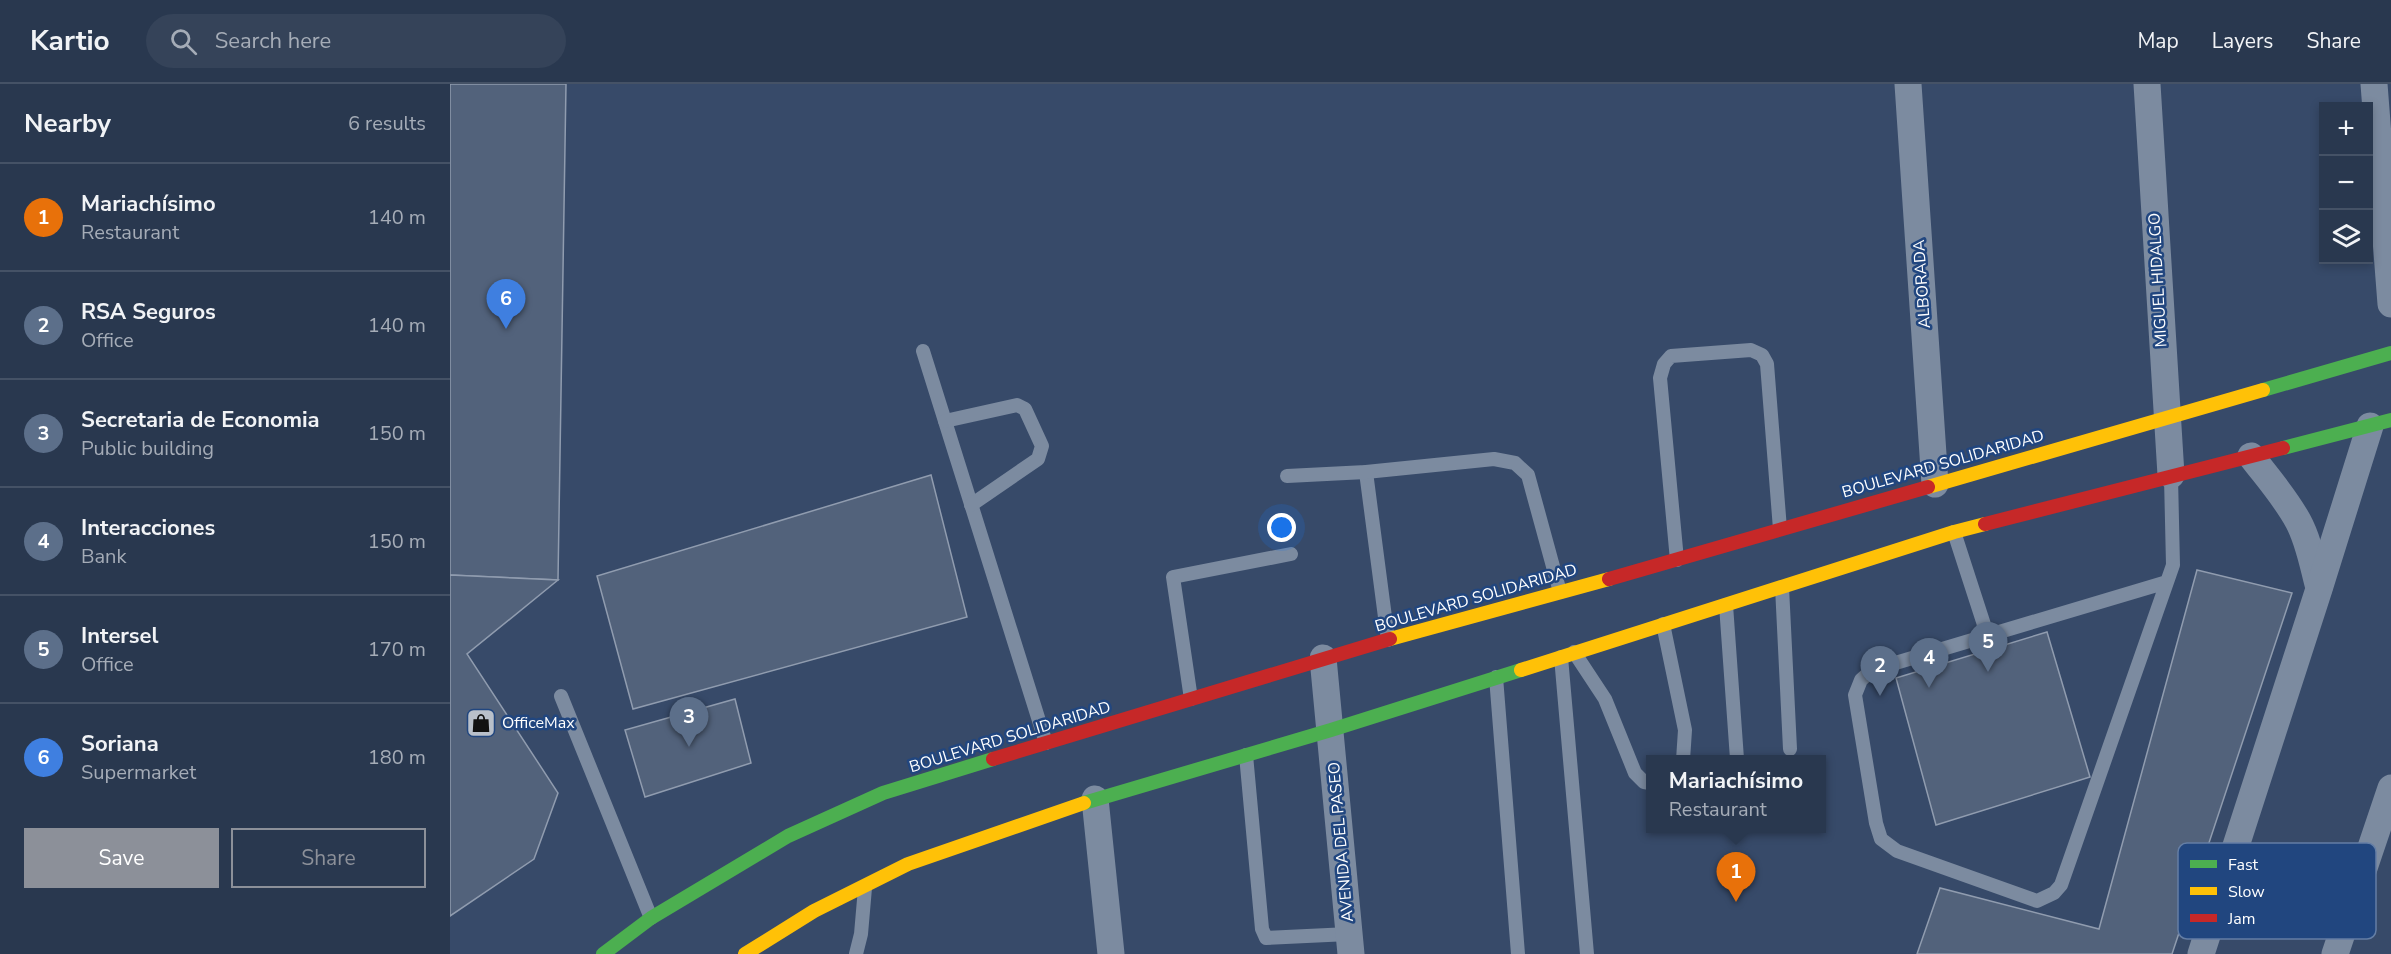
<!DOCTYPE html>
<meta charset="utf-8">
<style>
body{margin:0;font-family:"Nunito Sans",sans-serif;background:#354359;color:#f1f3f6}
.controls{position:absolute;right:18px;top:18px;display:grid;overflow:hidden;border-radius:0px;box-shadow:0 3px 9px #0003}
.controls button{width:54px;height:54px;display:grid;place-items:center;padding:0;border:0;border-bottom:2px solid #455266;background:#29384f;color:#f1f3f6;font:30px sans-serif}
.you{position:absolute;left:832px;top:444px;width:21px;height:21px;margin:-15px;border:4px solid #fff;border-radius:50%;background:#1a73e8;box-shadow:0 0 0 9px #1a73e833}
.badge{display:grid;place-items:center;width:39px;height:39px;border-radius:50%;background:#8c9099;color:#fff;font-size:20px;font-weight:700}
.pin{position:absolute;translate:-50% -50px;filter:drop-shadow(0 2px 3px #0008)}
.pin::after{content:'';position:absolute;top:32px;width:21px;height:18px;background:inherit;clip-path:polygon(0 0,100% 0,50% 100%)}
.popup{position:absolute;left:1196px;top:671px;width:180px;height:78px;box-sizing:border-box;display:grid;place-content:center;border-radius:0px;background:#29384f;filter:drop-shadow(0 2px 4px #0005);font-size:20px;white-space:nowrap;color:#a5acb7}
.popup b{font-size:22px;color:#f1f3f6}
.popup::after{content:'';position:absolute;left:50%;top:100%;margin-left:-12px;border:12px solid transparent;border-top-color:#29384f}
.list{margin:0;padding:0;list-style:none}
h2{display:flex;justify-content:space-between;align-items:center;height:78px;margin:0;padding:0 24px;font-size:26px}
h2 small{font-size:20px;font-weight:400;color:#a5acb7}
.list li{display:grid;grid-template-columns:39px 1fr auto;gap:18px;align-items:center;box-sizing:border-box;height:108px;padding:0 24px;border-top:2px solid #455266}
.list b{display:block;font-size:22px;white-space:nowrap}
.list p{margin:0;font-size:20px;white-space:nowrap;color:#a5acb7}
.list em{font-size:20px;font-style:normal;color:#a5acb7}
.actions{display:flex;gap:12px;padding:18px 24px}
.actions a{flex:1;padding:14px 0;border:2px solid #8c9099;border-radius:0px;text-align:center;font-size:21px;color:#8c9099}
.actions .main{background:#8c9099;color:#fff}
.icon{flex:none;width:33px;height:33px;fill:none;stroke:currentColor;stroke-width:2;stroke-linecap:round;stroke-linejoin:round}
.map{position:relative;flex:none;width:1941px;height:870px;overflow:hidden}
header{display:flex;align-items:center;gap:36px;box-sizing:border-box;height:84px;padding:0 30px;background:#29384f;border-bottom:2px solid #455266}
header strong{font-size:28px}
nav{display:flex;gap:33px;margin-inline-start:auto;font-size:21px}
.search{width:420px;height:54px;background:#354359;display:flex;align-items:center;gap:15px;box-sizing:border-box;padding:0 21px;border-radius:33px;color:#a5acb7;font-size:22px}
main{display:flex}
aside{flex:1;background:#29384f}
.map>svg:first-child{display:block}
.building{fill:#52627b;stroke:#909caf;stroke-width:1.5}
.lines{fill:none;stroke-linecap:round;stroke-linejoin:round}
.lane{stroke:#7c8ba0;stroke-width:14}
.street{stroke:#7c8ba0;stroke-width:27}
.fast{stroke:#4caf50;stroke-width:14}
.slow{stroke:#ffc107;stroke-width:14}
.jam{stroke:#c62828;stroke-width:14}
.labels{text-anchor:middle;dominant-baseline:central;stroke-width:5;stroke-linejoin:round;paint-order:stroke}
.street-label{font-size:16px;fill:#fff;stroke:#21467f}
.poi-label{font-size:16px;fill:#fff;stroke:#21467f;text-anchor:start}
.key{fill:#21467f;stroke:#647ea5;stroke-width:1.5}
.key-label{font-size:16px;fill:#fff}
</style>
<header>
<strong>Kartio</strong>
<div class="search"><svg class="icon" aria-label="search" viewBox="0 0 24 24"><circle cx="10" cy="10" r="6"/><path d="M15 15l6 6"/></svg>Search here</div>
<nav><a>Map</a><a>Layers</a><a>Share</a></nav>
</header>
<main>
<aside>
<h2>Nearby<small>6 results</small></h2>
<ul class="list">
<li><span class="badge" style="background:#e8710a">1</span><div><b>Mariachísimo</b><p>Restaurant</p></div><em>140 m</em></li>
<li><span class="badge" style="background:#5c6f8a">2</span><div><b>RSA Seguros</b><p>Office</p></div><em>140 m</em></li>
<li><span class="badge" style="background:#5c6f8a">3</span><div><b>Secretaria de Economia</b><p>Public building</p></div><em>150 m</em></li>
<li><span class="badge" style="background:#5c6f8a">4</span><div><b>Interacciones</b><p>Bank</p></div><em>150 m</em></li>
<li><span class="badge" style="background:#5c6f8a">5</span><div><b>Intersel</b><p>Office</p></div><em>170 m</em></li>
<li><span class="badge" style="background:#3f7fe0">6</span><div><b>Soriana</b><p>Supermarket</p></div><em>180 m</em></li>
</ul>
<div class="actions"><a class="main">Save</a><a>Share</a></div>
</aside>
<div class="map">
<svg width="1941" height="870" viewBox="0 0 1941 870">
<rect width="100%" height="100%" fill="#374a69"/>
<g class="building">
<polygon points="0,0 116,0 108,496 0,491"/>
<polygon points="481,391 517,533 183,625 147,492"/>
<polygon points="1747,486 1842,509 1722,870 1467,870 1490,804 1649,845"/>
<polygon points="0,491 108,496 17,570 108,709 84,775 0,832"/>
<polygon points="1597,548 1640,693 1486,741 1446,594"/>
<polygon points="285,615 301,679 195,713 175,646"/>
</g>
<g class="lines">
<g class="lane">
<polyline points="473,267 596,659"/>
<polyline points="495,337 567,321 575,325 592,362 588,375 521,421"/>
<polyline points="916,388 938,556"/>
<polyline points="837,392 916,388 1044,375 1065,379 1078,391 1110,508"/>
<polyline points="1504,448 1538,553"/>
<polyline points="1227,476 1210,294 1214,280 1221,272 1301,266 1312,271 1317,280 1330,445"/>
<polyline points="1717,498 1422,586 1411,596 1405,611 1426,739 1431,755 1447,767 1587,817 1604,809 1611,801 1723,481 1721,393"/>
<polyline points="1332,503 1340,665"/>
<polyline points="1276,521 1287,675"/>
<polyline points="1213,540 1235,646 1233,676"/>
<polyline points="1124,568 1155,615 1185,689 1194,698 1200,699"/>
<polyline points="1111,573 1137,870"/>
<polyline points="1046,593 1068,870"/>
<polyline points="111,612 201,834"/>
<polyline points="741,615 723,493 841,470"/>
<polyline points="796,671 812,845 816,854 899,850"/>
<polyline points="406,870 411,850 415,804"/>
</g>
<g class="street">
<polyline points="1458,0 1485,400"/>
<polyline points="1697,0 1721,391"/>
<polyline points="1924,0 1941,220"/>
<path d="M1801 372C1817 393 1835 413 1848 437 1859 457 1863 482 1869 504"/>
<polyline points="873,574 901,870"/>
<polyline points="645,715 661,870"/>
<polyline points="1751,870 1869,505 1920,342"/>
<polyline points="1885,870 1941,704"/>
</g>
<g class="fast">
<polyline points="1813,306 1941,269"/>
<polyline points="1833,364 1941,336"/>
<polyline points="634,719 881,646 1071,586"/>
<polyline points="153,870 201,834 338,752 433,709 543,675"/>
</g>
<g class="slow">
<polyline points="1478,403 1813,306"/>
<polyline points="940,555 1159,495"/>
<polyline points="1071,586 1504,448 1535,440"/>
<polyline points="295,870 364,827 458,780 634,719"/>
</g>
<g class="jam">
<polyline points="1535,440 1833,364"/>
<polyline points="1159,495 1478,403"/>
<polyline points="543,675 940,555"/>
</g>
</g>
<defs>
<g id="shop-square" transform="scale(1.5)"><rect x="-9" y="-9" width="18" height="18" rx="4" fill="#b9c0ca" stroke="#21467f"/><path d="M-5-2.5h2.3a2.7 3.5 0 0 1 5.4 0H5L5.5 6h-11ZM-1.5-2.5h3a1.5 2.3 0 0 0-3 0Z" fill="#111"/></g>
</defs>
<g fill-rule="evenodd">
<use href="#shop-square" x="31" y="639"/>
</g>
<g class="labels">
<g class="street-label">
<text transform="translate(1708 196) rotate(-93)">MIGUEL HIDALGO</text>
<text transform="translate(1472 200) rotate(-94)">ALBORADA</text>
<text transform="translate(1493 380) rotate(-16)">BOULEVARD SOLIDARIDAD</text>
<text transform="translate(1026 514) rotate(-16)">BOULEVARD SOLIDARIDAD</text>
<text transform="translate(560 653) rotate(-17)">BOULEVARD SOLIDARIDAD</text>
<text transform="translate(891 758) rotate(-95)">AVENIDA DEL PASEO</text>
</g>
<g class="poi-label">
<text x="52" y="639">OfficeMax</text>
</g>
</g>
<rect x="1728" y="759" width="198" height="96" rx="9" class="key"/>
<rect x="1740" y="776" width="27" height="8" fill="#4caf50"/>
<rect x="1740" y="803" width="27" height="8" fill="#ffc107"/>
<rect x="1740" y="830" width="27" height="8" fill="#c62828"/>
<g class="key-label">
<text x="1778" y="786">Fast</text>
<text x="1778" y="813">Slow</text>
<text x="1778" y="840">Jam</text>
</g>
</svg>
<div class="controls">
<button>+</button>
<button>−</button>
<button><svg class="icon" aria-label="layers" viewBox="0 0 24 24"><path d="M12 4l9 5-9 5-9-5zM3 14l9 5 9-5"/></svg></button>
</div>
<div class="you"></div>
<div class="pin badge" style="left:1286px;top:818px;background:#e8710a">1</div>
<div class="popup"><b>Mariachísimo</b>Restaurant</div>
<div class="pin badge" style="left:1430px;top:612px;background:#5c6f8a">2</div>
<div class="pin badge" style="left:239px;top:663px;background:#5c6f8a">3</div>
<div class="pin badge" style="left:1479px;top:604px;background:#5c6f8a">4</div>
<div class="pin badge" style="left:1538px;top:588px;background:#5c6f8a">5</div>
<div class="pin badge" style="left:56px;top:245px;background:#3f7fe0">6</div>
</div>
</main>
